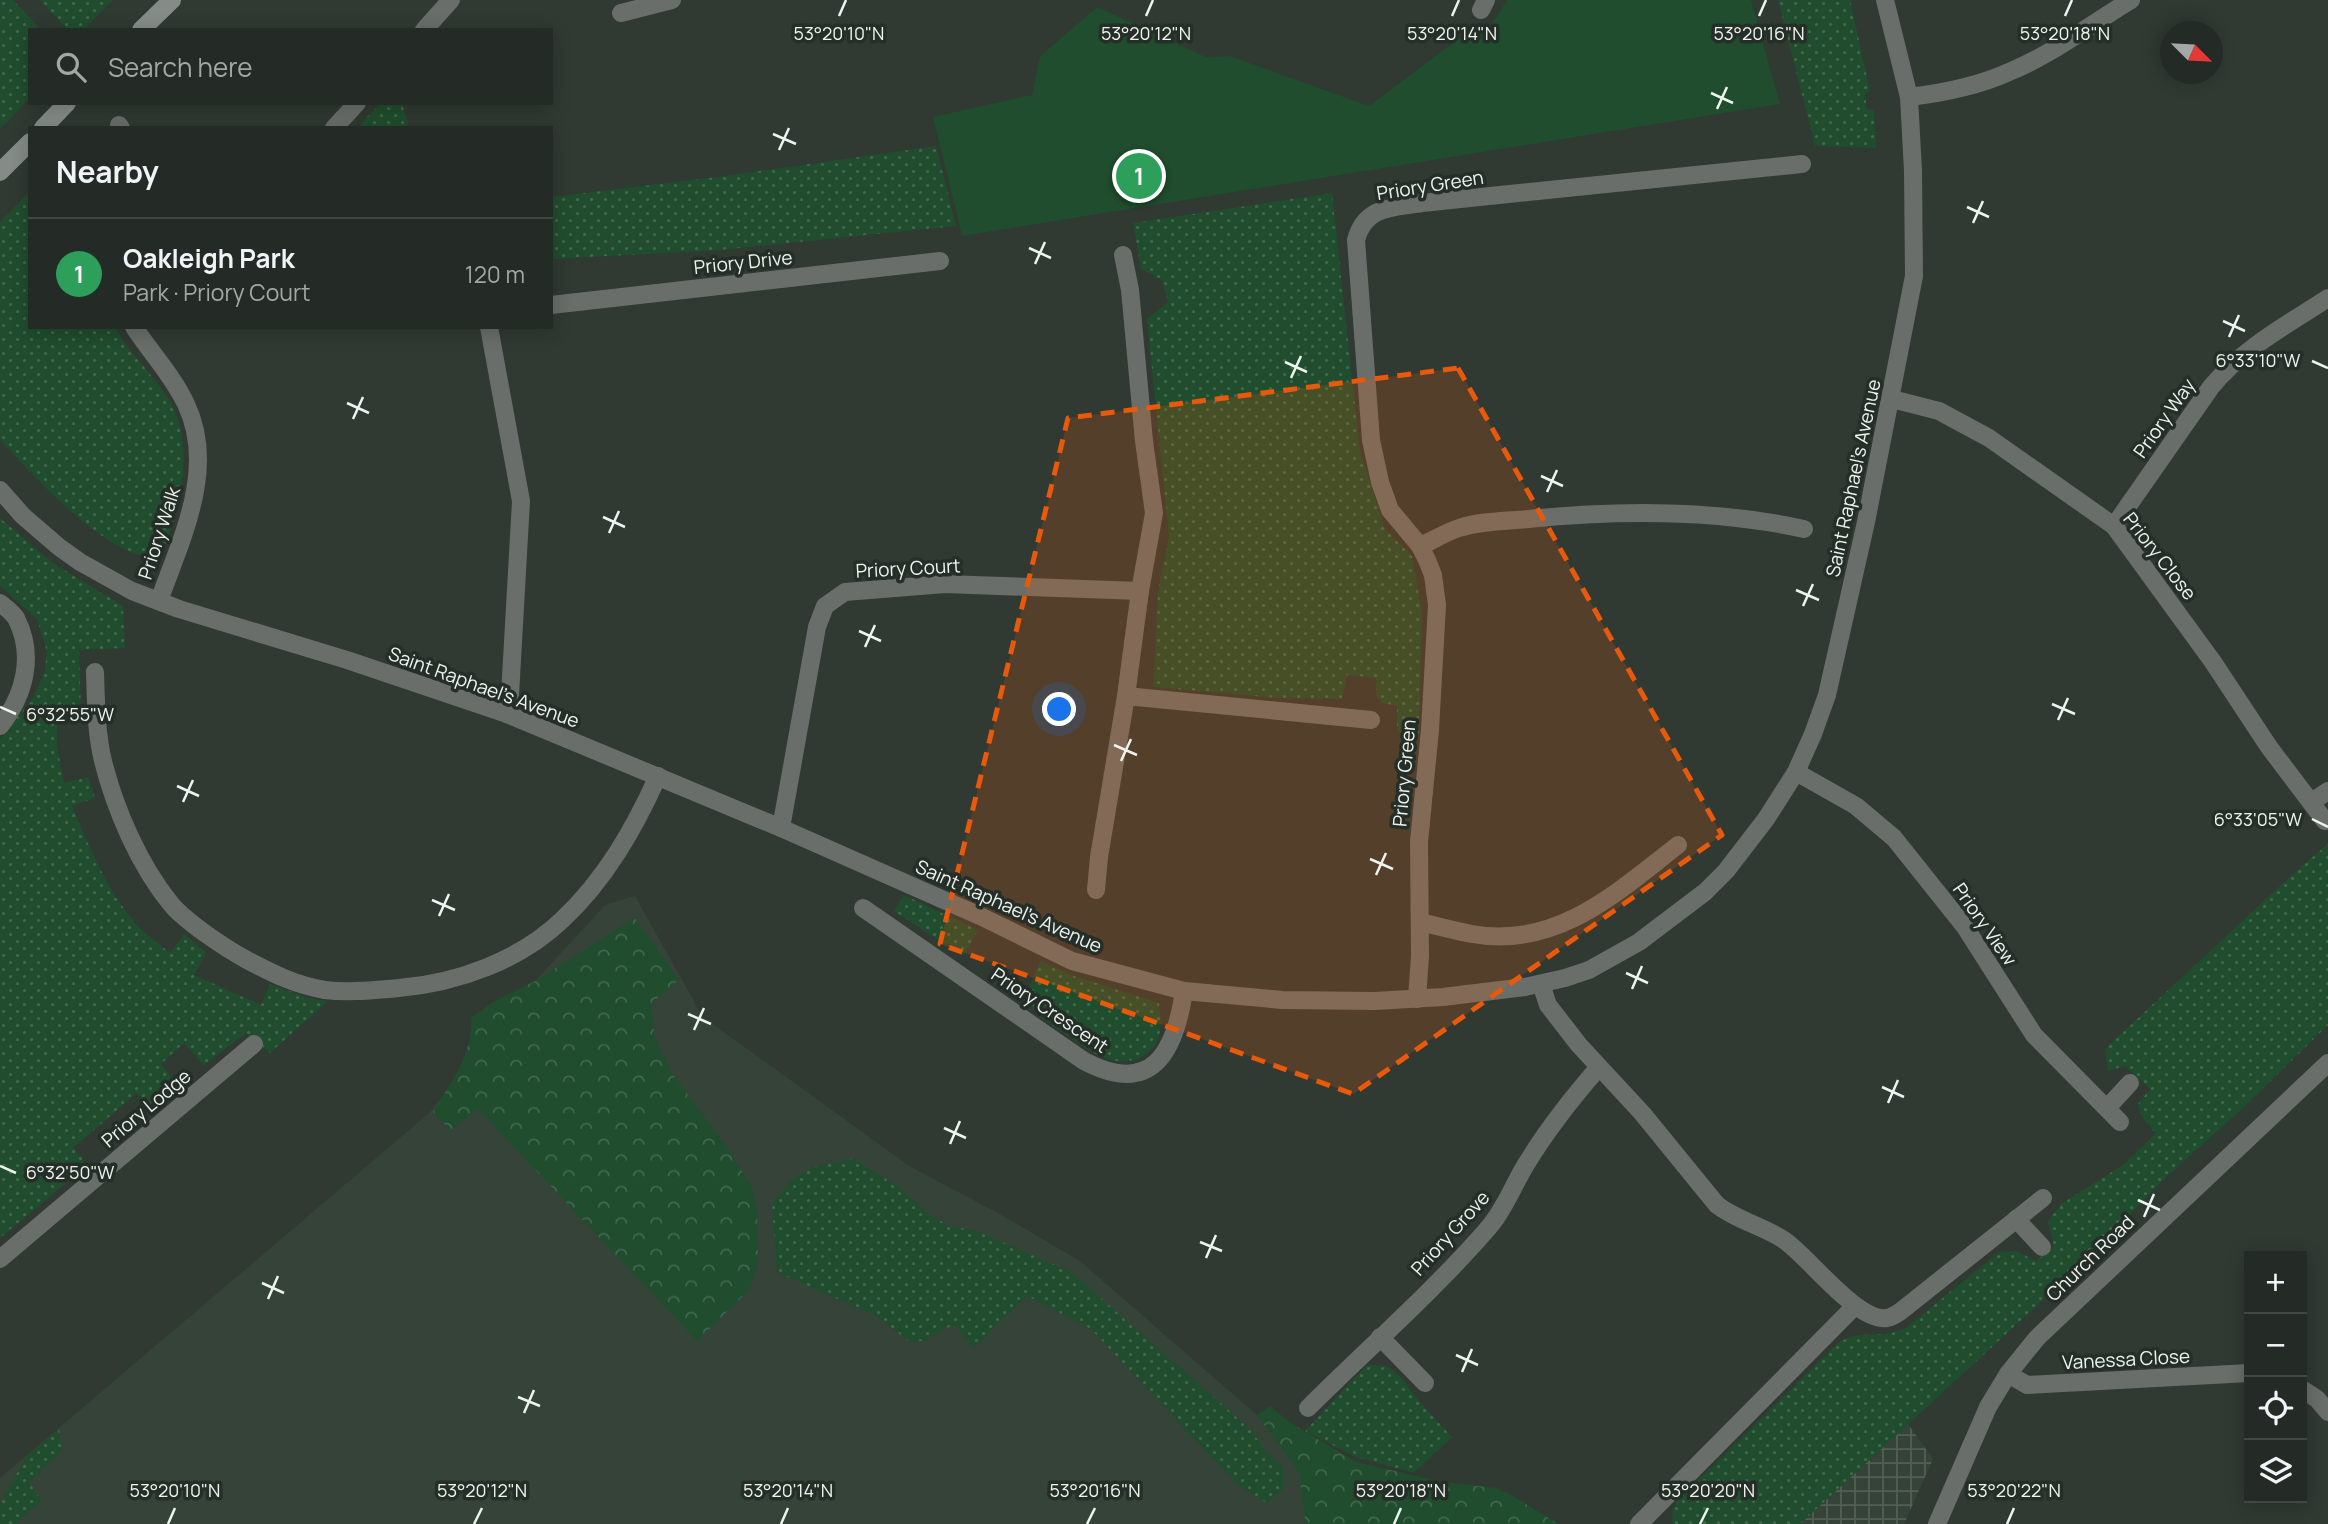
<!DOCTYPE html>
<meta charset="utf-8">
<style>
body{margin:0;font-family:Manrope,sans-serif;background:#303732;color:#f1f3f6}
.controls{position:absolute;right:21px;bottom:21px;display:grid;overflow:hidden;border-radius:0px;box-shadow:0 4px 18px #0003}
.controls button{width:63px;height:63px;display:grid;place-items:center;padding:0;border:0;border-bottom:2px solid #414743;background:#242b26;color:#f1f3f6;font:35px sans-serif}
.compass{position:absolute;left:2160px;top:21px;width:63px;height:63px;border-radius:50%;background:#242b26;box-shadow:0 4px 18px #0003;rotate:114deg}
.you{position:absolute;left:1060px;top:710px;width:24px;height:24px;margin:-18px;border:5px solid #fff;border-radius:50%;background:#1a73e8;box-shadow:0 0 0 10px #1a73e833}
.badge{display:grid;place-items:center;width:46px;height:46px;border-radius:50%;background:#8bbbb9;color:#fff;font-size:23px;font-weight:700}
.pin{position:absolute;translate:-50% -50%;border:4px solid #fff;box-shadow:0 2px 7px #0006}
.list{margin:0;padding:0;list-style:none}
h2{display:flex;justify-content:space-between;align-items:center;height:91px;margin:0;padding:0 28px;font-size:30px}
h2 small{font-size:23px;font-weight:400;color:#a3a7a7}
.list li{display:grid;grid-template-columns:46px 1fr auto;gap:21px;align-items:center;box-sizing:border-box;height:112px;padding:0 28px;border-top:2px solid #414743}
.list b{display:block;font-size:26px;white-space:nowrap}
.list p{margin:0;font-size:23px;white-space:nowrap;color:#a3a7a7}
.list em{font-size:23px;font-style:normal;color:#a3a7a7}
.icon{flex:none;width:38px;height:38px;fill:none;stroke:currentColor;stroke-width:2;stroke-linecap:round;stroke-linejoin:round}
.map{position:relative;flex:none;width:2328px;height:1524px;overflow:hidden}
.search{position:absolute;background:#242b26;box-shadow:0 4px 18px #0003;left:28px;top:28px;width:525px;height:77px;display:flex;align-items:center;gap:18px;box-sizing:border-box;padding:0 24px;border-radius:0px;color:#a3a7a7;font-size:26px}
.panel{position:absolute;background:#242b26;box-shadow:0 4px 18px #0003;left:28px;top:126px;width:525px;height:203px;border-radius:0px}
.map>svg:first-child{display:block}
.built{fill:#354338}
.industrial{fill:url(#industrial-grid)}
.grass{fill:url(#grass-dots)}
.forest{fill:url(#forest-crowns)}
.green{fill:#204d2d}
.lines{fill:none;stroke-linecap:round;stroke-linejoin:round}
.minor{stroke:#696e6a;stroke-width:18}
.tertiary{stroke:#696e6a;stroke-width:18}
.secondary{stroke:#858c87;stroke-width:18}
.marked{fill:#e8590c;fill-opacity:0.2;stroke:#e8590c;stroke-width:5;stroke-dasharray:14 9;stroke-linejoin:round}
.ticks{fill:none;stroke:#edf3ee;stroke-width:2.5}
.labels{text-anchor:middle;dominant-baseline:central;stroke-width:7;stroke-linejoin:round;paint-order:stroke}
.street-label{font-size:19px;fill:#edf3ee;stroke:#262e28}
.ticks-label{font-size:18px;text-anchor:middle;fill:#edf3ee;stroke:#262e28;stroke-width:7;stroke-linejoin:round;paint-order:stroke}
</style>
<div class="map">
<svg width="2328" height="1524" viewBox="0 0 2328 1524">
<defs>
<pattern id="industrial-grid" width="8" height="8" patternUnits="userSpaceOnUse" patternTransform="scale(1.75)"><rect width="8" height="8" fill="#354338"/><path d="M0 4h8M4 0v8" fill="none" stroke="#535f55"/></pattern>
<pattern id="grass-dots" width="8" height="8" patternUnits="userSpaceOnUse" patternTransform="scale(1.75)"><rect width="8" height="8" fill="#204d2d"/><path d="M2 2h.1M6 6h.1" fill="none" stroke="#41674c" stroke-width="1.8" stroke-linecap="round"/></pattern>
<pattern id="forest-crowns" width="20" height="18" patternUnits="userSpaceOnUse" patternTransform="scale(1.75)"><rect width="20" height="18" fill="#204d2d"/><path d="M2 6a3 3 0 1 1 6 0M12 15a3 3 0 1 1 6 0" fill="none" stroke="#41674c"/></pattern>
</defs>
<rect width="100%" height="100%" fill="#303932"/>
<polygon class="built" points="635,896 703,1017 911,1167 1000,1214 1080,1261 1257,1415 1295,1453 1446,1524 0,1524 0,1478 429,1113 535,981 605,905"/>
<polygon class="industrial" points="1908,1424 1933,1459 1904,1524 1800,1524"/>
<g class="grass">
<polygon points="0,0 13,0 41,30 30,30 30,98 0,129"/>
<polygon points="40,0 113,0 83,30 68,30"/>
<polygon points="1778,0 1850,0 1870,91 1865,94 1867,109 1874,110 1876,148 1815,146"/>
<polygon points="382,103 402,103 409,128 358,128 367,117"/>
<polygon points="936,146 956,226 721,250 551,259 551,197 717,177"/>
<path d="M30 191V327H115C128 351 148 370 164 392 199 440 181 508 160 558 113 564 30 473 0 439V222Z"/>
<polygon points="1332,193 1360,451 1385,529 1412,556 1422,613 1419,734 1397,732 1397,706 1382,703 1377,697 1376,678 1347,675 1342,699 1279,698 1153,687 1158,592 1169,537 1147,319 1168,302 1162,280 1141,269 1133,223"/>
<path d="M0 518 53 563 123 606 125 648 79 650 81 707 57 710V746L64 783 88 777 95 798 72 806C90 848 106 889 137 925 146 935 159 944 170 953L184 934 206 952 194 975 261 1005 270 984 312 999 328 1001 270 1053 246 1033 204 1065 184 1043 161 1064 180 1087 153 1109 137 1093 73 1148 88 1165 0 1238V739L32 699 44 675 47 652 37 619 0 586Z"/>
<path d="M2328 844V1025L2243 1108 2165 1178 2084 1262 1800 1524H1672L1673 1508 1679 1499 1839 1342C1864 1328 1880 1341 1907 1327L1999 1252 2016 1251 2036 1261 2054 1246 2048 1224 2050 1218 2061 1204 2123 1165 2156 1133C2148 1124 2139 1117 2138 1104L2150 1089 2125 1066 2108 1071 2105 1049 2296 871Z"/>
<polygon points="904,895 978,930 963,956 894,911"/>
<path d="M1040 961 1074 976 1159 1003C1160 1013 1162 1026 1159 1036 1157 1044 1150 1052 1143 1056 1115 1072 1087 1049 1065 1034 1050 1023 1033 1015 1026 998Z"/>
<polygon points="854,1159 899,1187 926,1212 949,1226 977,1231 1071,1272 1250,1429 1268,1454 1283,1468 1283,1489 1267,1503 1239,1486 1091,1329 1027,1296 973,1348 955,1324 923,1341 910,1342 876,1316 777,1272 772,1204 791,1180 813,1167"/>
<polygon points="1367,1365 1387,1366 1401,1377 1421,1403 1452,1437 1414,1473 1356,1457 1305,1431"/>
<polygon points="59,1429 62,1451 29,1482 41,1500 16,1524 0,1524 0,1504 26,1457"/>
</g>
<g class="forest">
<path d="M635 918 679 980 651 1003 655 1039 671 1072 725 1144 752 1188 757 1210 758 1265 749 1290 697 1341 478 1109 450 1130 433 1112C451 1082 473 1055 471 1018L493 1002 535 981Z"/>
<path d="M1270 1406 1291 1423 1356 1462 1442 1482 1496 1488 1513 1496 1558 1524H1305C1305 1507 1300 1491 1300 1474L1257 1415Z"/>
</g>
<polygon class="green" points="1507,0 1751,0 1780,104 962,236 933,117 1032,95 1040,56 1097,7 1206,57 1230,56 1369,106 1462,36 1492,24"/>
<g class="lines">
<g class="minor">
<polyline points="1481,10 1486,0"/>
<polyline points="621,13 672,0"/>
<polyline points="424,30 451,0"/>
<path d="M1909 97C1943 93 1978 86 2009 72 2053 54 2091 24 2131 0"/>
<polyline points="119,125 121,128"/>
<polyline points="334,128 357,103"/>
<polyline points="551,305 940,261"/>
<path d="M134 327C151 353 173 376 186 404 217 469 181 539 159 601"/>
<polyline points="489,327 521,501 510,695 507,714"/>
<polyline points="1892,399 1939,411 1989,438 2114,526 2213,662 2269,747 2325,821"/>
<polyline points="0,490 23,516 59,547 80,562 132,591 179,609 347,660 507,714 781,828 980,916 1072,961 1184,991 1282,1000 1375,1001 1443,997 1525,987 1565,978 1589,970 1639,942 1705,892 1726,871 1766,819 1796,772 1813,734 1827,695 1866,522 1914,276 1913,171 1909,97 1885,0"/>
<path d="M2114 526 2211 387C2243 348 2287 325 2328 298"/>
<path d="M1420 546C1432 541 1446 532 1459 528 1480 521 1505 521 1528 519 1619 510 1714 509 1804 529"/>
<path d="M0 603C5 607 12 612 16 618 35 655 25 695 0 726"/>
<path d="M95 672C96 702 96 732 103 761 115 809 139 865 171 904 186 922 225 948 247 960 274 974 295 985 325 990 350 993 374 990 399 988 457 983 519 961 562 920 605 880 634 829 658 776"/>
<polyline points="1126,696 1371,720"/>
<polyline points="1796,772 1856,806 1894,838 1965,927 2034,1035 2120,1122"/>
<polyline points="2311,802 2328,791"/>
<polyline points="781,828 817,627 825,606 845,592 945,584 1140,591"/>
<polyline points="1096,890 1099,857 1126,696 1140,591 1154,513 1144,441 1130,290 1123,255"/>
<path d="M863 908 1084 1061C1152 1097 1175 1052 1184 991"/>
<path d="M1420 922C1437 926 1455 931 1472 934 1557 949 1616 893 1678 845"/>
<path d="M1541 984 1548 1005 1579 1045 1642 1113 1717 1205C1738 1221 1763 1226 1784 1240 1810 1258 1857 1322 1887 1318 1892 1317 1897 1314 1901 1311L2043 1198"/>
<path d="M1417 999 1420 956 1419 842 1430 730 1437 605 1433 575 1427 560 1420 546 1390 510 1380 482 1371 440 1356 240C1365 206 1392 208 1422 203L1802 164"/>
<polyline points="2107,1108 2130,1083"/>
<polyline points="2016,1219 2042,1247"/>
<polyline points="0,1259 254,1044"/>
<polyline points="1380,1337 1425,1383"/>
<polyline points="2008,1374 2027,1385 2249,1373"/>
<polyline points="2302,1389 2317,1399 2328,1412"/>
<path d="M1308 1408C1368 1348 1434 1291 1490 1226 1505 1208 1513 1186 1525 1166 1546 1131 1572 1098 1599 1067"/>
<polyline points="1639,1524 1854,1307"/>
</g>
<polyline class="tertiary" points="1937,1524 1988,1407 2008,1374 2037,1338 2328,1063"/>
<g class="secondary">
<polyline points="141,30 172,0"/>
<polyline points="43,128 67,103"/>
<polyline points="0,172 30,142"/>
</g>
</g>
<path class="marked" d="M1458 368 1722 835 1353 1094 940 944 1068 418Z"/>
<path class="ticks" d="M839 16 846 0M1146 16 1153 0M1452 16 1459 0M1759 16 1766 0M2065 16 2072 0M1711 93 1733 103M1717 109 1727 87M773 134 796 144M779 150 789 128M1967 207 1989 217M1973 223 1983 201M1029 248 1051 258M1035 264 1045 242M2223 321 2245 331M2229 337 2239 315M2312 361 2328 368M1285 362 1307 372M1291 378 1301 356M347 403 369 413M353 419 363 397M1541 476 1563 486M1547 492 1557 470M603 517 625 527M609 533 619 511M1796 590 1819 600M1803 606 1813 584M859 631 881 641M865 647 875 625M2052 704 2075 714M0 707 16 714M2058 720 2068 698M1114 745 1137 755M1121 761 1131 739M177 786 199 796M183 802 193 780M2312 819 2328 827M1370 859 1393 869M1376 875 1386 853M432 900 455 910M439 916 449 894M1626 973 1648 983M1632 989 1642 966M688 1014 711 1024M694 1030 704 1008M1882 1087 1904 1097M1888 1103 1898 1080M944 1128 966 1138M950 1144 960 1121M0 1166 16 1173M2138 1200 2160 1210M2144 1217 2154 1194M1200 1242 1222 1251M1206 1258 1216 1235M262 1283 284 1293M268 1299 278 1276M1456 1355 1478 1365M1462 1372 1472 1349M518 1397 540 1406M524 1413 534 1390M168 1524 175 1508M474 1524 482 1508M781 1524 788 1508M1087 1524 1095 1508M1394 1524 1401 1508M1700 1524 1708 1508M2007 1524 2014 1508"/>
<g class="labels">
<g class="street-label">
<text transform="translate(1430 185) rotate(-9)">Priory Green</text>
<text transform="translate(743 262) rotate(-6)">Priory Drive</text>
<text transform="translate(2164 418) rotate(-55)">Priory Way</text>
<text transform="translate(1853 478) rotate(-78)">Saint Raphael's Avenue</text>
<text transform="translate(159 533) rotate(-72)">Priory Walk</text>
<text transform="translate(2160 556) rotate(52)">Priory Close</text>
<text transform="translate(908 568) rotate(-3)">Priory Court</text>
<text transform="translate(484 687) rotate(20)">Saint Raphael's Avenue</text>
<text transform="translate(1404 773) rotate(-85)">Priory Green</text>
<text transform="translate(1009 906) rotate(24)">Saint Raphael's Avenue</text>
<text transform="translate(1985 924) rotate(55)">Priory View</text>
<text transform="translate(1050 1010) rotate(34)">Priory Crescent</text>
<text transform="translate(146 1108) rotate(-40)">Priory Lodge</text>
<text transform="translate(1450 1233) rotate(-48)">Priory Grove</text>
<text transform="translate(2090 1258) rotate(-44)">Church Road</text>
<text transform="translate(2126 1359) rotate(-3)">Vanessa Close</text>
</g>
</g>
<g class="ticks-label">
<text x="839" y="40">53°20'10"N</text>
<text x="1146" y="40">53°20'12"N</text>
<text x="1452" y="40">53°20'14"N</text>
<text x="1759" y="40">53°20'16"N</text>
<text x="2065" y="40">53°20'18"N</text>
<text x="2258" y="367">6°33'10"W</text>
<text x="70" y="721">6°32'55"W</text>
<text x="2258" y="826">6°33'05"W</text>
<text x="70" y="1179">6°32'50"W</text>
<text x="175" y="1497">53°20'10"N</text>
<text x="482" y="1497">53°20'12"N</text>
<text x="788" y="1497">53°20'14"N</text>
<text x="1095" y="1497">53°20'16"N</text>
<text x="1401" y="1497">53°20'18"N</text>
<text x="1708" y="1497">53°20'20"N</text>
<text x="2014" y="1497">53°20'22"N</text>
</g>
</svg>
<div class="controls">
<button>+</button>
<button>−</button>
<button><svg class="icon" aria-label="locate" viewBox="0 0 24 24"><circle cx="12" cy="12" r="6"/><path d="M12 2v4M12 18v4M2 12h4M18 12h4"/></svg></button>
<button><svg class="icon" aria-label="layers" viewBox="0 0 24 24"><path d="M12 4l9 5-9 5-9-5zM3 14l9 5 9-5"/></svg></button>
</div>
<svg class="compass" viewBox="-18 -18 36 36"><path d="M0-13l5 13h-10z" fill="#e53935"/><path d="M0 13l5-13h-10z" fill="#a3a7a7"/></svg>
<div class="you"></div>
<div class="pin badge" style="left:1139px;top:176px;background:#2e9e5b">1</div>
<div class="search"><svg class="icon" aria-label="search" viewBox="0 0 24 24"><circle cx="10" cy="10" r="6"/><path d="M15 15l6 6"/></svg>Search here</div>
<section class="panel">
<h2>Nearby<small></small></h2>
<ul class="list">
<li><span class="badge" style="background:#2e9e5b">1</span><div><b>Oakleigh Park</b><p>Park · Priory Court</p></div><em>120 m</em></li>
</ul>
</section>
</div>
